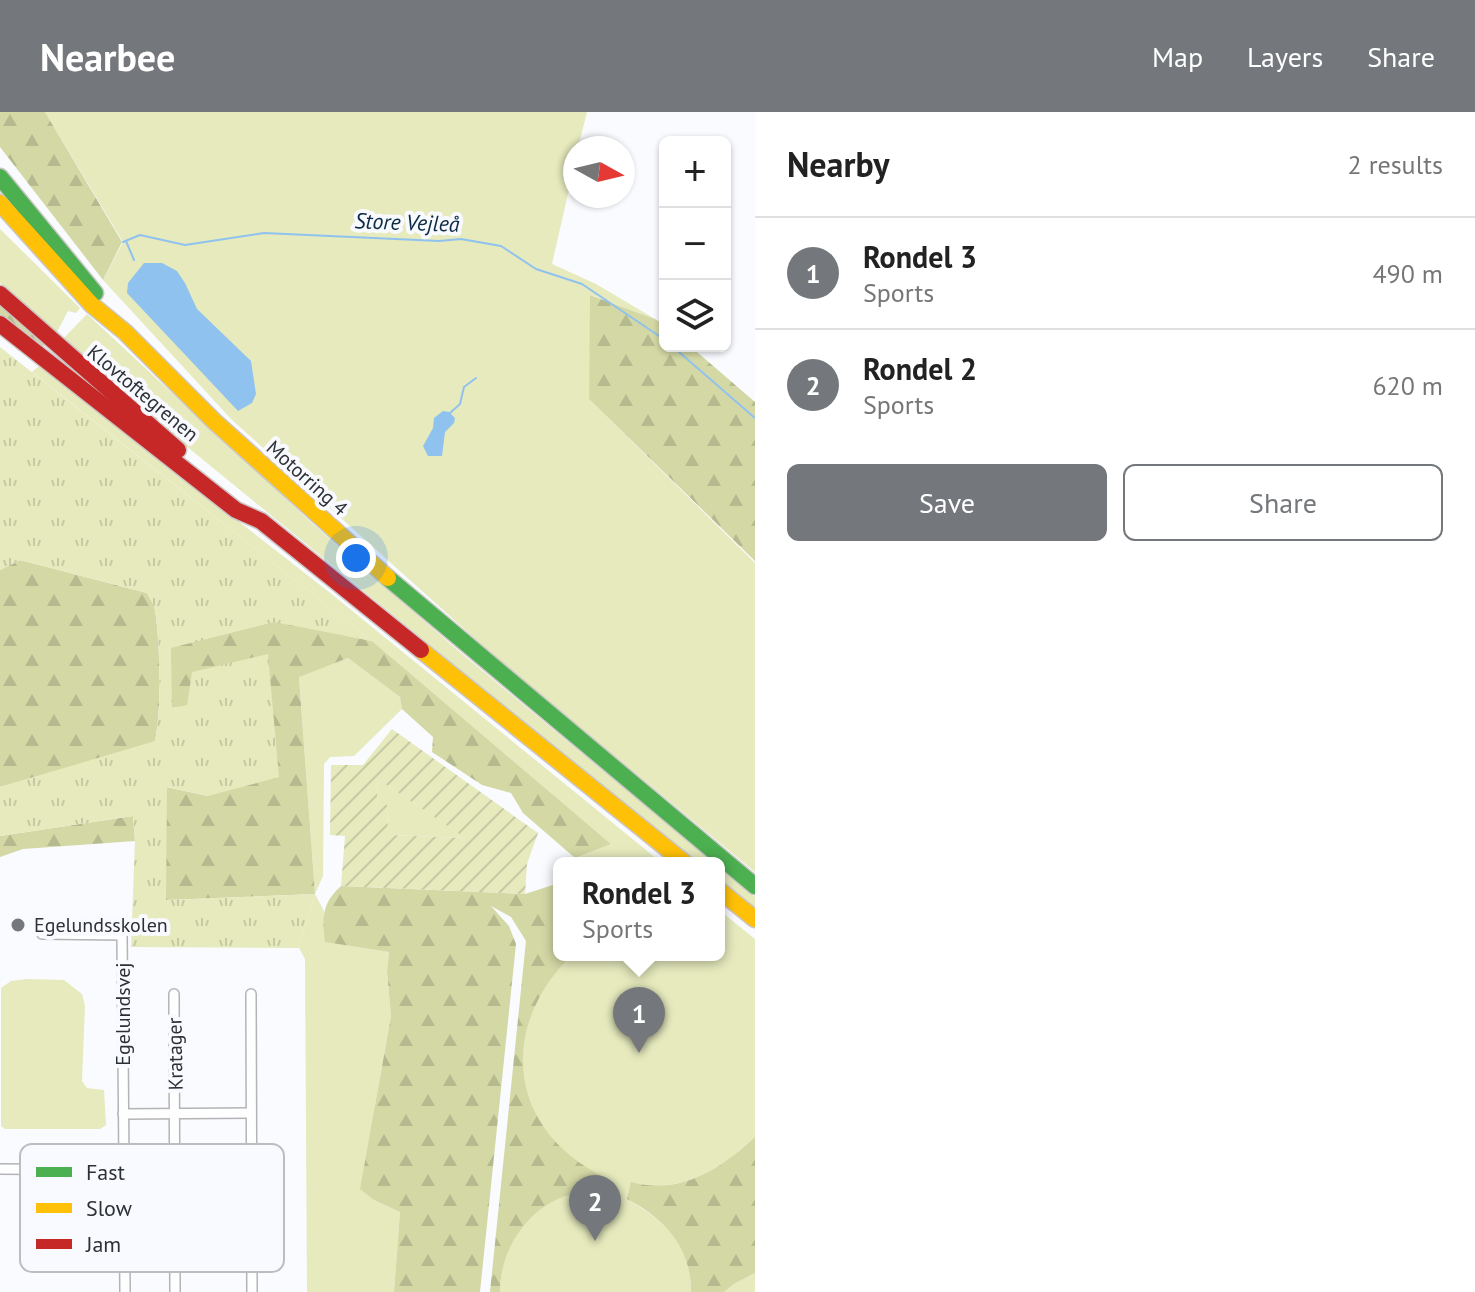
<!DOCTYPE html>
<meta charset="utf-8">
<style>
body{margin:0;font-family:"PT Sans",sans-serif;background:#f6f6f6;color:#222}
.controls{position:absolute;right:24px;top:24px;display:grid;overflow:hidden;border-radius:12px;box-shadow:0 2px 6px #0004}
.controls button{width:72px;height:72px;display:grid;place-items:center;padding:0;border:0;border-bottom:2px solid #e0e0e0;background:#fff;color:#222;font:40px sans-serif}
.compass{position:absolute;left:563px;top:24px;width:72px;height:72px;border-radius:50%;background:#fff;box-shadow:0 2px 6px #0004;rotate:98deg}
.you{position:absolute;left:356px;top:446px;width:28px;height:28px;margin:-20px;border:6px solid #fff;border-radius:50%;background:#1a73e8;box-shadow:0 0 0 12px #1a73e833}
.badge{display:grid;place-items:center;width:52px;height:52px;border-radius:50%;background:#74777b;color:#fff;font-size:26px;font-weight:700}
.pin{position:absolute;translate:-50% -66px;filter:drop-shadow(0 2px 4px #0008)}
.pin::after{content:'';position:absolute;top:42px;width:28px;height:24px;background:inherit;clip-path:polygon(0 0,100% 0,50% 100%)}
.popup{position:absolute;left:553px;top:745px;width:172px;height:104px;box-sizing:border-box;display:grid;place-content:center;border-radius:12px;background:#fff;filter:drop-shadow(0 2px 6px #0005);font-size:26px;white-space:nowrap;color:#767676}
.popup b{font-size:30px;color:#222}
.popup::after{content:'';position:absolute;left:50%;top:100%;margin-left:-16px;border:16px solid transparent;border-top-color:#fff}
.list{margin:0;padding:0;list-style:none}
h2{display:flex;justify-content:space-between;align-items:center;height:104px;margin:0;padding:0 32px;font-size:34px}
h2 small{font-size:26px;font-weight:400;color:#767676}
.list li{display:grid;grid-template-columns:52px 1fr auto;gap:24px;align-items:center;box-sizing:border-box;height:112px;padding:0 32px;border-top:2px solid #e0e0e0}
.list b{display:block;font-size:30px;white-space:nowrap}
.list p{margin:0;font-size:26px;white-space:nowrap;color:#767676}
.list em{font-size:26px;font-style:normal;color:#767676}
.actions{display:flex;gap:16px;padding:24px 32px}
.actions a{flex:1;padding:18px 0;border:2px solid #74777b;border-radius:12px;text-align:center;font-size:28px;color:#74777b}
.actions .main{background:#74777b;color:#fff}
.icon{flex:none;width:44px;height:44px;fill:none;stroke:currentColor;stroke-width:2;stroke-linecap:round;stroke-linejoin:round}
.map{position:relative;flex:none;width:755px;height:1180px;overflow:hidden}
header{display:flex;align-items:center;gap:48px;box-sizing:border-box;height:112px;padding:0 40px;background:#74777b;color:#fff}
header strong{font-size:38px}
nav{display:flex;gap:44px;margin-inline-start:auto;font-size:28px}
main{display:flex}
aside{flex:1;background:#fff}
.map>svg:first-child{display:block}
.grass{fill:#e6eabd}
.forest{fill:url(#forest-firs)}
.park{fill:url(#park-tufts)}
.garden{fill:url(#garden-furrows);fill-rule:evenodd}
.water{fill:#90c2ef}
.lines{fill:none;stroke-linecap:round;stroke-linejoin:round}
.stream{stroke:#90c2ef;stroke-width:2}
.street-casing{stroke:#b2b4b6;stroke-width:12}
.fast-casing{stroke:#cbc6c5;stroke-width:19}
.slow-casing{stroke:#cbc6c5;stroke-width:19}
.jam-casing{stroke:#cbc6c5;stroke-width:19}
.street{stroke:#fefeff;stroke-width:9}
.fast{stroke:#4caf50;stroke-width:16}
.slow{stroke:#ffc107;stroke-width:16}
.jam{stroke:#c62828;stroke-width:16}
.poi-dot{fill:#74777b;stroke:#f8faff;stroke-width:3}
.labels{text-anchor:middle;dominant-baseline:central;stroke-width:8;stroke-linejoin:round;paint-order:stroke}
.street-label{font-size:20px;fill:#2d3034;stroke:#f8faff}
.poi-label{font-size:20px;fill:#2d3034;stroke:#f8faff;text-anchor:start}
.water-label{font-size:22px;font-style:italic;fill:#0d2b44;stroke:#f8faff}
.key{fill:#f8faff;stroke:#bbbdc2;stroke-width:2}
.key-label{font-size:22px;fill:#2d3034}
</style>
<header>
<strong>Nearbee</strong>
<nav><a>Map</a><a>Layers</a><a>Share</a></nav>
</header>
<main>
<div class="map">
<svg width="755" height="1180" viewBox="0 0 755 1180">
<defs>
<pattern id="forest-firs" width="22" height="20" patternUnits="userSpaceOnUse" patternTransform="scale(2)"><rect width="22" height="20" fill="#d4d8a5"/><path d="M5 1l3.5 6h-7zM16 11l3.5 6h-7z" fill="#b6ba8f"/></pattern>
<pattern id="park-tufts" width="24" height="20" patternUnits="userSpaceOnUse" patternTransform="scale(2)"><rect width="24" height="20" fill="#e6eabd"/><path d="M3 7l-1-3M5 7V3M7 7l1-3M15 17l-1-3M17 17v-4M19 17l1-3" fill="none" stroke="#c6c9a3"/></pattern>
<pattern id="garden-furrows" width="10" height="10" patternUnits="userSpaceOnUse" patternTransform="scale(2)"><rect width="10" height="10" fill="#e6eabd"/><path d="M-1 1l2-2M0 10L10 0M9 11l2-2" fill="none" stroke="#c6c9a3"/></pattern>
</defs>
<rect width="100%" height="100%" fill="#f9fbfe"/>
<g class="grass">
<polygon points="45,0 587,0 578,36 575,36 575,51 552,152 596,172 655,207 591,183 589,287 755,451 755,760 501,550 232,308 103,168 123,130"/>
<polygon points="0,117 80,196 76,201 68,199 56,222 0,171"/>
<polygon points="87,202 314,413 455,536 714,751 697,751 120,280 61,229"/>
<polygon points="39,254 329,480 662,751 625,751 621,748 613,751 570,751 575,746 611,732 372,529 32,260"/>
<polygon points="348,546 400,585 402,597 354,644 330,645 324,652 323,764 315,782 324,799 326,830 389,840 387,859 391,904 375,993 374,1088 400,1100 394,1180 307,1180 305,847 299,836 315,782 299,564"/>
<polygon points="378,667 466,726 388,723 387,693 377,693"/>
<polygon points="719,756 755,785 755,798 719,769"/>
<path d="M719 798 755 827V1025C731 1047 707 1066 674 1072 651 1077 649 1071 627 1087 667 1111 690 1131 691 1180H500C500 1124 545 1074 603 1080L606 1067C592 1059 576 1052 564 1040 503 980 513 900 572 843H719Z"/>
<polygon points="27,867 64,868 82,882 85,894 82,969 87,976 104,978 106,1013 100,1017 5,1017 1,1014 1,876 11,869"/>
<polygon points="755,1161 755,1180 724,1180 734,1172"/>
</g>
<g class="forest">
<polygon points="0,0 45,0 122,130 103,168 0,35"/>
<polygon points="590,183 655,207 665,213 665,234 690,234 755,290 755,449 589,287"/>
<polygon points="0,193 44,233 40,237 0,206"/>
<path d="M20 448 147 481C150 487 154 492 155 498 160 530 162 598 155 629L150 632 0 675V458Z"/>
<polygon points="277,509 372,529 611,732 575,746 523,701 511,681 482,673 432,640 433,625 402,597 400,585 348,546 299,565 315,782 166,788 166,675 208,684 187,594 171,596 171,535"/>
<polygon points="133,704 135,729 23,737 0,745 0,724"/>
<path d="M559 771V843H572C496 917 509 1020 606 1066L604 1081C545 1072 500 1126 500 1180H490L526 829 511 805 491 794 509 814 516 832 480 1180H394L400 1100 374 1088 360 1077 391 904 387 859 389 840 325 830C322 805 322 791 341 774L525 782Z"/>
<path d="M755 1025V1161L734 1172 724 1180H691C691 1135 665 1107 627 1087L631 1070C679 1084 721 1057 755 1025Z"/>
</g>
<path class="park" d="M0 235 372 529 274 510 171 536 172 596 187 593 192 560 268 542 279 665 208 684 167 675 166 788 315 782 299 836 131 835 135 729 133 704 0 724V675L155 629C162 598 160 529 155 498 154 492 150 487 147 481L20 448 0 458Z"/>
<path class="garden" d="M392 617 538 721 527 752 525 782 341 774 345 724 330 723 331 653H363ZM378 667 464 725V726L388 723 387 693 377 692Z"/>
<g class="water">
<polygon points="144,151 162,151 177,159 185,171 197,197 251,249 256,282 252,291 238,299 127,181 128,171"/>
<polygon points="443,299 449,300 455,306 454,311 445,320 442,344 428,344 423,334 433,316 434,306"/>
</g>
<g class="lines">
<g class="stream">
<polyline points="126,129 134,148"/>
<polyline points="123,130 140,123 185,133 264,121 439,129 461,127 501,134 536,157 582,172 665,228"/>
<polyline points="672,234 755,306"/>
<polyline points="450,301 460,292 464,275 476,266"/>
</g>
<g class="street-casing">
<g id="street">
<polyline points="42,822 122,823 124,1052 121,1060 124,1064 125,1180"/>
<polyline points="174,882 175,1180"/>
<polyline points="251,882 252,1180"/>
<polyline points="123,1002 251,1001"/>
<polyline points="0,1057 114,1058 121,1060"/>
</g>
</g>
<g class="fast-casing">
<g id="fast">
<polyline points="0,65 95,181"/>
<polyline points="388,466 755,774"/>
</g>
</g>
<g class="slow-casing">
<g id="slow">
<polyline points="0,91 92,193 125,220 214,309 388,466"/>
<polyline points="421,538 685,751"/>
<polyline points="719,778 755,807"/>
</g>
</g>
<g class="jam-casing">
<g id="jam">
<polyline points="0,182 178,338"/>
<polyline points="0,212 236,398 261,409 421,538"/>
</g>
</g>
<use href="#street" class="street"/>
<use href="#fast" class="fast"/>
<use href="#slow" class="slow"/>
<use href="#jam" class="jam"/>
</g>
<circle class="poi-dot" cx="18" cy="813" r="8"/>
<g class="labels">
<g class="street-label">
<text transform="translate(143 281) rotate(40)">Klovtoftegrenen</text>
<text transform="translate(307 366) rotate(42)">Motorring 4</text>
<text transform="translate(123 902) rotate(-90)">Egelundsvej</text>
<text transform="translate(175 942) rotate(-91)">Kratager</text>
</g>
<g class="poi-label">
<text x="34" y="813">Egelundsskolen</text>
</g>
<g class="water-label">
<text transform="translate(407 110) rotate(2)">Store Vejleå</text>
</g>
</g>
<rect x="20" y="1032" width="264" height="128" rx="12" class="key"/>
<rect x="36" y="1055" width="36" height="10" fill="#4caf50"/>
<rect x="36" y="1091" width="36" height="10" fill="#ffc107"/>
<rect x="36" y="1127" width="36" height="10" fill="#c62828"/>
<g class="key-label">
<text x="86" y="1068">Fast</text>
<text x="86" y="1104">Slow</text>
<text x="86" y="1140">Jam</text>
</g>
</svg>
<div class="controls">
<button>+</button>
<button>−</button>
<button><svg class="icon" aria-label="layers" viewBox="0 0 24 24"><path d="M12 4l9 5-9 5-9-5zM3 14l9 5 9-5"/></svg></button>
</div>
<svg class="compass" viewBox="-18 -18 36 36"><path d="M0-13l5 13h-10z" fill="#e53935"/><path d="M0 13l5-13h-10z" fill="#767676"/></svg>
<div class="you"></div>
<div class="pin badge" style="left:639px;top:941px">1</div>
<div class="popup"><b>Rondel 3</b>Sports</div>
<div class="pin badge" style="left:595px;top:1129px">2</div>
</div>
<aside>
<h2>Nearby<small>2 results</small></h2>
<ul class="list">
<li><span class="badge">1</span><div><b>Rondel 3</b><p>Sports</p></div><em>490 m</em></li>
<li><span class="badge">2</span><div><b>Rondel 2</b><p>Sports</p></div><em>620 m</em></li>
</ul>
<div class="actions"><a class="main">Save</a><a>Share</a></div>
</aside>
</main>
